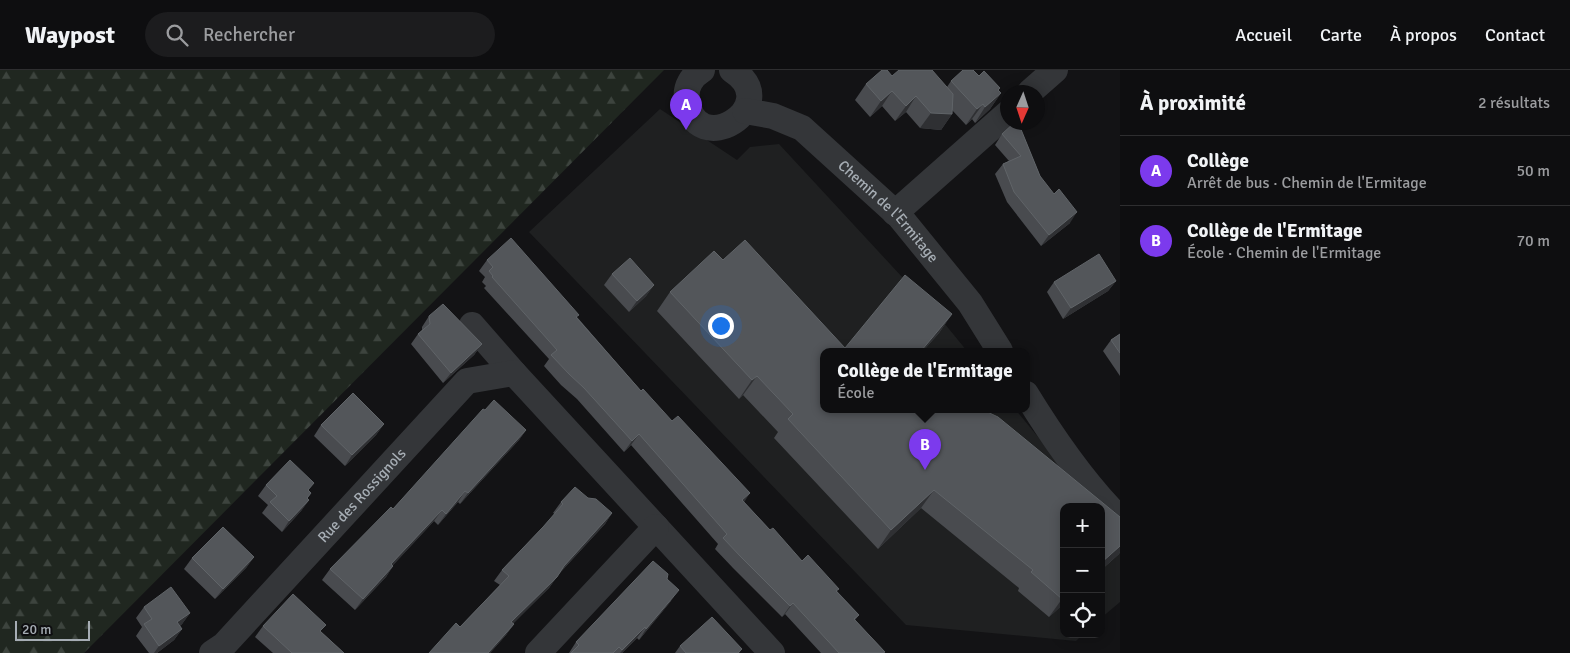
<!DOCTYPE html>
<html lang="fr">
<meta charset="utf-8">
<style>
body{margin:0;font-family:Signika,sans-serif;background:#1c1c1e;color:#f1f3f6}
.controls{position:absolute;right:15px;bottom:15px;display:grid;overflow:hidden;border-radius:10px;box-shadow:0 2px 12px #0003}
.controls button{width:45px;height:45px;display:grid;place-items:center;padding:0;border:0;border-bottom:1px solid #2e2e30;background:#0e0e10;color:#f1f3f6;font:25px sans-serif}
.compass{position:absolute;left:1000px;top:15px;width:45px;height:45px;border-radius:50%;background:#0e0e10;box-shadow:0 2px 12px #0003;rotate:183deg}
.scale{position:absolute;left:15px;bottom:12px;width:75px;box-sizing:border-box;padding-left:5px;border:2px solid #a6adb4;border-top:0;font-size:14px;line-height:18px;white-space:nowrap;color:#a6adb4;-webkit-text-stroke:4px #0e0e10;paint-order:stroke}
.you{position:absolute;left:720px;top:255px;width:18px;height:18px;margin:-12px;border:4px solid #fff;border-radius:50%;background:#1a73e8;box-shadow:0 0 0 8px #1a73e833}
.badge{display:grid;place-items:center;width:32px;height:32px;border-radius:50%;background:#7c3aed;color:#fff;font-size:16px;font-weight:700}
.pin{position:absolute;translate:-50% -41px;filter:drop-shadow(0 1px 2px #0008)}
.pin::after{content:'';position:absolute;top:26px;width:18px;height:15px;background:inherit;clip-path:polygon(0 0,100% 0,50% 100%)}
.popup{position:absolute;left:820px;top:278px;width:210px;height:65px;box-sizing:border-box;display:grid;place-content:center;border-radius:10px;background:#0e0e10;filter:drop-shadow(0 1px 4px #0005);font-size:16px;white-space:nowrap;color:#9b9c9f}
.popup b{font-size:19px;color:#f1f3f6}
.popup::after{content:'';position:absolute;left:50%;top:100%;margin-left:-10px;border:10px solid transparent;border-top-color:#0e0e10}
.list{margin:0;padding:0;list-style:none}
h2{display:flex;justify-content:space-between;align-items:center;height:65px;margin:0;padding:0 20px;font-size:21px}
h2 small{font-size:16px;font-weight:400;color:#9b9c9f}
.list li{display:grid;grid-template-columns:32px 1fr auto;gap:15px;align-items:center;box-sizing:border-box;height:70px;padding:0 20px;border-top:1px solid #2e2e30}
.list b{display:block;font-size:19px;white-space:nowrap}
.list p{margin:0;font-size:16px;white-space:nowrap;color:#9b9c9f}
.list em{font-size:16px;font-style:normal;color:#9b9c9f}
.icon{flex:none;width:28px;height:28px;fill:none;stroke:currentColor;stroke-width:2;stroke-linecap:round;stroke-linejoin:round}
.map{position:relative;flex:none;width:1120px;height:583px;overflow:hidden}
header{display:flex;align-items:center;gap:30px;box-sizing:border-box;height:70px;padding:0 25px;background:#0e0e10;border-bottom:1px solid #2e2e30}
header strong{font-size:24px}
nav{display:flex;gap:28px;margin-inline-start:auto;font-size:18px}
.search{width:350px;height:45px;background:#1c1c1e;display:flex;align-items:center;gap:12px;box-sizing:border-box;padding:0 18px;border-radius:28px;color:#9b9c9f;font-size:19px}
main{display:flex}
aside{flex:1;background:#0e0e10}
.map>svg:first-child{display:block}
.built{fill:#1f2021}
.forest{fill:url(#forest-firs)}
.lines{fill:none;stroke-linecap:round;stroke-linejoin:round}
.street{stroke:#343639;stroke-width:26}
.wall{fill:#494b4f}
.shaded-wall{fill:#2f3033}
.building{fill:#53565a;stroke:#606468}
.labels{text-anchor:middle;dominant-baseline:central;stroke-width:4.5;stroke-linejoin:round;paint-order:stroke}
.street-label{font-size:15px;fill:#a6adb4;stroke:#0e0e10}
</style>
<header>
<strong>Waypost</strong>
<div class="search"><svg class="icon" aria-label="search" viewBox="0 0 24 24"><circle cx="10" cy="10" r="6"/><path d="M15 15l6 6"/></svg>Rechercher</div>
<nav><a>Accueil</a><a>Carte</a><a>À propos</a><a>Contact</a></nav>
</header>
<main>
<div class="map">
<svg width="1120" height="583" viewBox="0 0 1120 583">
<defs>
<pattern id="forest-firs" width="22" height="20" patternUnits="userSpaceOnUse" patternTransform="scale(1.25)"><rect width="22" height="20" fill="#202720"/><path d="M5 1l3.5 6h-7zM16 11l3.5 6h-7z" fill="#3d443e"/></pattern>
</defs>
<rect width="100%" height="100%" fill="#131315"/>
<g class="built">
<polygon points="660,39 737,90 750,77 779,74 940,248 967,281 824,281 824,339 1015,339 1096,437 1064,437 1064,564 1083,564 1076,571 906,555 529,162"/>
<polygon points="1101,443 1120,466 1120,532 1101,548"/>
</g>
<polygon class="forest" points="0,0 664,0 84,583 0,583"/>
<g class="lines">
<g class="street">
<path d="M702 0C692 6 685 17 687 29 694 93 787 36 732 0"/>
<polyline points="1030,22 1055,0"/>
<path id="s1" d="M745 41 773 46 802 58 900 147 970 233 1000 281"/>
<polyline points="895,143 1008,43"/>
<polyline points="472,255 514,303"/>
<path d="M1026 324C1053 368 1084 413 1120 449"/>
<path id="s2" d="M212 583 224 575 467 311 514 303 772 583"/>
<polyline points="538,583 656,457"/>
</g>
</g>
<g class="wall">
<polygon points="892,6 947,17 951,11 979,6 1000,18 998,20 1001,23 990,39 975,53 972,49 966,55 952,40 952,44 941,60 920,58 906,42 895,51 882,36 870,47 855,30 866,14"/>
<polygon points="1020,58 1040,106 1070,153 1041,176 1007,132 995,104 1003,94 1009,91 995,75 1002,64"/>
<polygon points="487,190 577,247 641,321 770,460 802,491 837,521 859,545 855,550 885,582 884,583 821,583 785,544 782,547 733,498 715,479 718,474 631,375 624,382 577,329 561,315 544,296 549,289 484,218 486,216 482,212 485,207 479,201"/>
<polygon points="723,190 845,278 952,244 939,263 923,281 824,281 824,339 1120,447 1120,482 1119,484 1049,547 1018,521 1019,518 921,438 878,479 774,368 778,362 743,325 739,329 657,241 670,222"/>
<polygon points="612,204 654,215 646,226 629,242 604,215"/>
<polygon points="1116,211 1108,221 1063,249 1047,222 1054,212"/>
<polygon points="429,246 482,274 474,285 443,313 411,274 418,264 422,260 422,257"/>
<polygon points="1120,264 1120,306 1103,281 1111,270"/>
<polygon points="485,340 526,360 519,370 460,434 458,432 438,455 434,451 393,495 393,496 386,507 355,540 322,510 330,499 393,439"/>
<polygon points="384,354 376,365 345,396 314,366 321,355"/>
<polygon points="266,415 309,421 311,423 307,429 309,430 301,441 282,462 262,443 268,435 258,426"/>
<polygon points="588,428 612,443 605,454 558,505 549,518 513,553 514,554 506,565 490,583 429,583 460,557 500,515 494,511 502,500 543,457 555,444 553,443 561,432"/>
<polygon points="254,487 246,498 215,529 184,499 192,488"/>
<polygon points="667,509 671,531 639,570 637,568 622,583 569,583 576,572"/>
<polygon points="144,537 190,543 182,554 180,556 182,559 174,570 157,583 149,583 136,566 142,557 136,548"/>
<polygon points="263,556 321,562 344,583 273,583 255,567"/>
<polygon points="680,576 742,579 739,583 675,583"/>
</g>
<g class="shaded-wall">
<polygon points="892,21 882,36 870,47 881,31"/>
<polygon points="1001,23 990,39 975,53 985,37"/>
<polygon points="916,26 906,42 895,51 906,36"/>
<polygon points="983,34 972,49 966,55 977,39"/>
<polygon points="931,43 952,44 941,60 920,58"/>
<polygon points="1077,142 1070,153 1041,176 1049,165"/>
<polygon points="1116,211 1108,221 1063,249 1071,238"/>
<polygon points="654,215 646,226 629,242 637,231"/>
<polygon points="952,244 939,263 923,281 921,281"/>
<polygon points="482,274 474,285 443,313 451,303"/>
<polygon points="757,306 743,325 739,329 752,310"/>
<polygon points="384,354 376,365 345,396 352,385"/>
<polygon points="526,360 519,370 460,434 468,423"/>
<polygon points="639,364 631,375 624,382 632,371"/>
<polygon points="934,420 921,438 878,479 891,460"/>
<polygon points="465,421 458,432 438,455 446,444"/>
<polygon points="750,423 743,434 742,430"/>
<polygon points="309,430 301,441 282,462 289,451"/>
<polygon points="442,440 434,451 384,505 391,494"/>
<polygon points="612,443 605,454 556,507 564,496"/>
<polygon points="1120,476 1120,482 1119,484 1101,500 1101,493"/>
<polygon points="254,487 246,498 215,529 223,519"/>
<polygon points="393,496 386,507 355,540 363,529"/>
<polygon points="557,507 549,518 504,563 511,552"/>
<polygon points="679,520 671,531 639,570 646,559"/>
<polygon points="1064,527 1064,534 1049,547 1062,529"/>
<polygon points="793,533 785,544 782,547 790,536"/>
<polygon points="190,543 182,554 169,563 177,552"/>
<polygon points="514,554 506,565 490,583 488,583"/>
<polygon points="645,557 637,568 622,583 620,583"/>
<polygon points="182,559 174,570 157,583 154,583 159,576"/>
</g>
<g class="building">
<polygon points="882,0 887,0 892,6 899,0 932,0 953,24 952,44 931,43 916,26 906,36 892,21 881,31 866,14"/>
<polygon points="963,0 973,0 979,6 984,1 1000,18 998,20 1001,23 985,37 983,34 977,39 951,11"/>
<polygon points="1015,52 1020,52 1022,55 1020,57 1040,106 1054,124 1059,119 1077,142 1049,165 1014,122 1003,94 1021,86 1002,64"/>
<polygon points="511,168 579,245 576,247 641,321 643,319 672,351 678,346 750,423 742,430 770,460 773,458 802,491 808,485 839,519 836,521 859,545 854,549 885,582 883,583 839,583 793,533 790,536 741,487 723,468 727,464 639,364 632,371 584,318 569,304 551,285 557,280 492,207 493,206 489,201 493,197 487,190"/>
<polygon points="745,170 845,278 905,205 952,244 921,281 824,281 824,339 981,339 998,347 1120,447 1120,476 1101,493 1101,437 1064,437 1064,527 1062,529 1031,502 1033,500 934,420 891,460 788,349 793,344 757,306 752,310 670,222 714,181 723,190"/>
<polygon points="1099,184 1116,211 1071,238 1054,212"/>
<polygon points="630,188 654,215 637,231 612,204"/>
<polygon points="443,234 482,274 451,303 418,264 430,254 429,246"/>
<polygon points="1120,264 1120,283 1111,270"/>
<polygon points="353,323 384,354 352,385 321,355"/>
<polygon points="494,330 526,360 468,423 465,421 446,444 442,440 391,494 393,496 363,529 330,499 391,437 393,439 483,339 485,340"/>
<polygon points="290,390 314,413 308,420 311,423 307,428 309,430 289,451 270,432 277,426 266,415"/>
<polygon points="575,417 588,428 596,429 612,443 564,496 557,507 511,552 514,554 488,583 429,583 456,553 460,557 509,506 502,500 543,457 563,434 561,432"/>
<polygon points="223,457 254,487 223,519 192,488"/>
<polygon points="653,491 668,504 667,509 679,520 646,559 645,557 622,580 619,577 613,583 571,583 579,575 576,572"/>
<polygon points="171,517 190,543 177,552 182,559 159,576 144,554 152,549 144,537"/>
<polygon points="293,524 326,555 320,561 344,583 292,583 263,556"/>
<polygon points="712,547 742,579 738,583 686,583 680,576"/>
</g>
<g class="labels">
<g class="street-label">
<text stroke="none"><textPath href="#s1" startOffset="180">Chemin de l'Ermitage</textPath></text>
<text stroke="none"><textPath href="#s2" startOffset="218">Rue des Rossignols</textPath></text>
</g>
</g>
</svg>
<div class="controls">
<button>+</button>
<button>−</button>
<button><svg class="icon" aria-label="locate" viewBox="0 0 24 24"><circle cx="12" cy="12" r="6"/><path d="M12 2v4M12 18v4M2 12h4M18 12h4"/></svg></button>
</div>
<svg class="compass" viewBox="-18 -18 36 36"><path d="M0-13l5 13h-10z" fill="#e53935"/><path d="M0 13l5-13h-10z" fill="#9b9c9f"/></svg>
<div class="scale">20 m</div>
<div class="you"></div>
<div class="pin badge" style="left:686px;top:60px">A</div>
<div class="pin badge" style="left:925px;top:400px">B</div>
<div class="popup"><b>Collège de l'Ermitage</b>École</div>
</div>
<aside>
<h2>À proximité<small>2 résultats</small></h2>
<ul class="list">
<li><span class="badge">A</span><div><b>Collège</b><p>Arrêt de bus · Chemin de l'Ermitage</p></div><em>50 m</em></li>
<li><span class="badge">B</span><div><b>Collège de l'Ermitage</b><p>École · Chemin de l'Ermitage</p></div><em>70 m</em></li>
</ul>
</aside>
</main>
